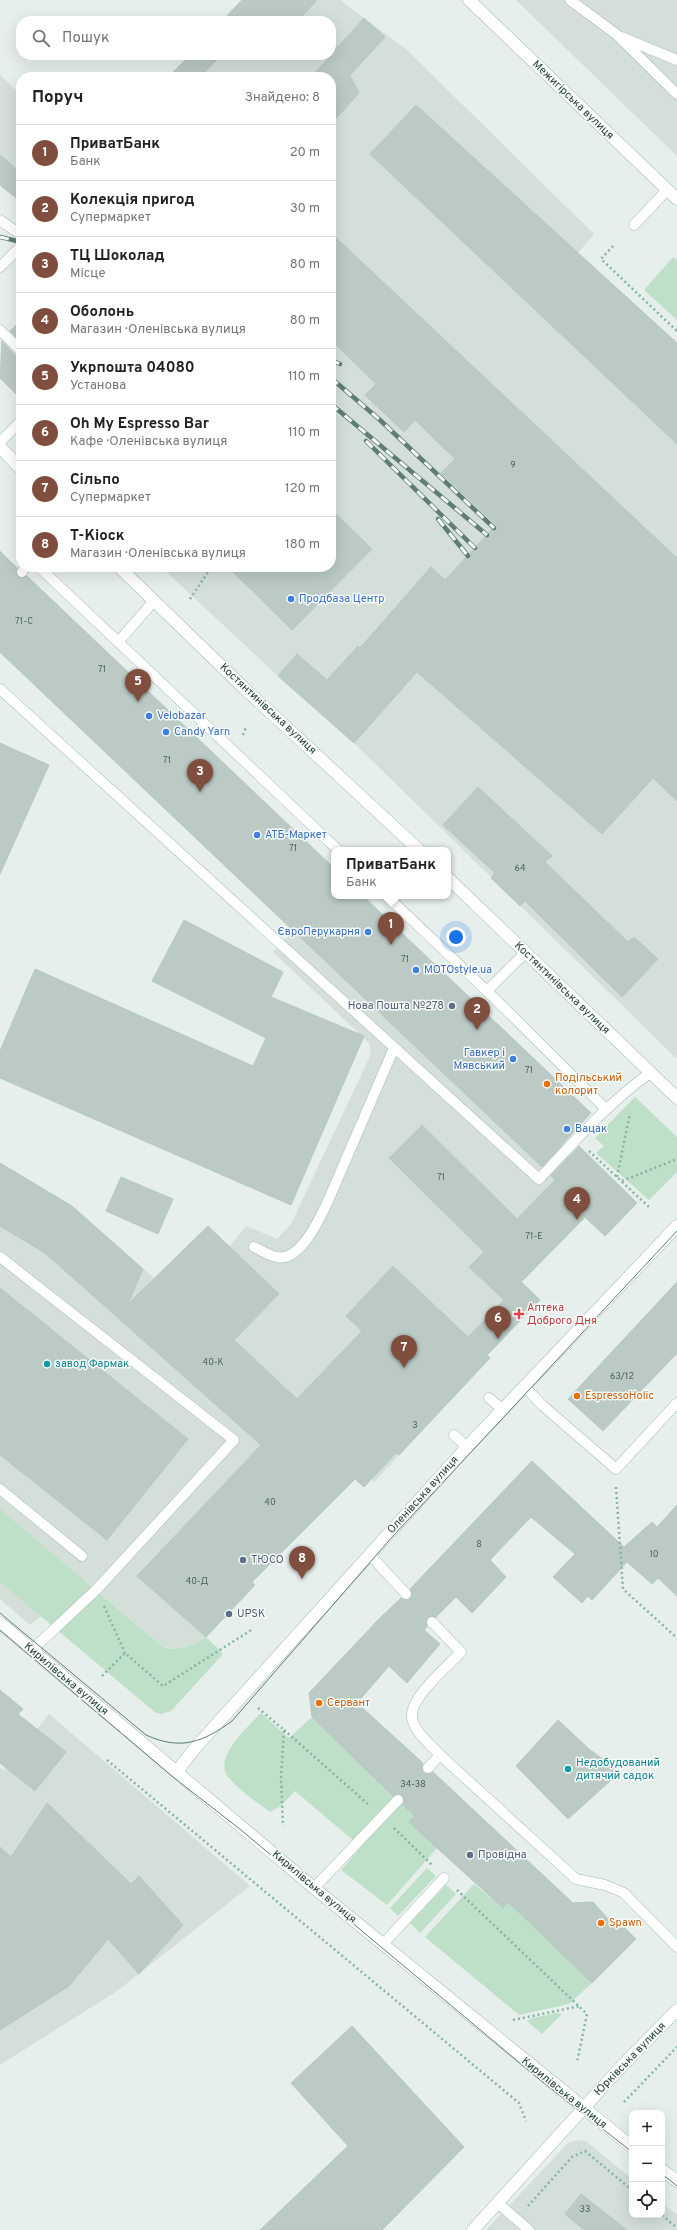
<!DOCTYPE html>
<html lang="uk">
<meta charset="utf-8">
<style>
body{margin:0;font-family:Overpass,sans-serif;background:#f2f2f2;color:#202124}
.controls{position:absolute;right:12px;bottom:12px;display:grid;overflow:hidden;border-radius:8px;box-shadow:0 4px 16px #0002}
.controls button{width:36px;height:36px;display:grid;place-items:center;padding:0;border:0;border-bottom:1px solid #e0e0e0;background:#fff;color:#202124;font:20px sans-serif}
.you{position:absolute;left:456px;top:937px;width:14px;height:14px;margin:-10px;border:3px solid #fff;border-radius:50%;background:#1a73e8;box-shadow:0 0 0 6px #1a73e833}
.badge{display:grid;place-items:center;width:26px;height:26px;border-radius:50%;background:#7f4e3f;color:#fff;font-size:13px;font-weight:700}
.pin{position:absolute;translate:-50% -33px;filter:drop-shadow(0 1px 2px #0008)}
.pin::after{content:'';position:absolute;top:21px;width:14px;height:12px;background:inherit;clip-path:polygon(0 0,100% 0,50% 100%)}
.popup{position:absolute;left:331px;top:847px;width:120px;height:52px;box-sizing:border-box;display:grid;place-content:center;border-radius:8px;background:#fff;filter:drop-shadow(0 1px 3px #0005);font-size:13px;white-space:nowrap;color:#757577}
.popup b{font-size:15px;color:#202124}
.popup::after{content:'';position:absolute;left:50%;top:100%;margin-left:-8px;border:8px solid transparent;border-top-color:#fff}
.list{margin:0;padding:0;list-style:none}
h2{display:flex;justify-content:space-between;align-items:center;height:52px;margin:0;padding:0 16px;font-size:17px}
h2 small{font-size:13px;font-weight:400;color:#757577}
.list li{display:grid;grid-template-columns:26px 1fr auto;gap:12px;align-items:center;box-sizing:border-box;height:56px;padding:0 16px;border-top:1px solid #e0e0e0}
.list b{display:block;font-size:15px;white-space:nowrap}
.list p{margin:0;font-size:13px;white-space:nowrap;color:#757577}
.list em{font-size:13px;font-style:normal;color:#757577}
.icon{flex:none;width:22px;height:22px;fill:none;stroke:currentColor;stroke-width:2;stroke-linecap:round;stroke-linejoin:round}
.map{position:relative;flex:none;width:677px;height:2230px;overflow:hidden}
.search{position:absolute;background:#fff;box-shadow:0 4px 16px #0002;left:16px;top:16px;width:320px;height:44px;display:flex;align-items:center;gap:10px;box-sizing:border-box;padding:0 14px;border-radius:16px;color:#757577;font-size:15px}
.panel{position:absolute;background:#fff;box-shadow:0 4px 16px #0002;left:16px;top:72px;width:320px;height:500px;border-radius:16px}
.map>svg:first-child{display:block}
.built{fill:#d4dfda}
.green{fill:#bfe0c8}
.building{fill:#bbcac4;stroke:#b8c9c2}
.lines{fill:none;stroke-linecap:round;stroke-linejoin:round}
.service-casing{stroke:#a8b8b2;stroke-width:11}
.minor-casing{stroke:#a8b8b2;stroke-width:13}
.tertiary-casing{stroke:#a8b8b2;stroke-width:13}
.secondary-casing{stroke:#a4bbb3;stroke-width:13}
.path{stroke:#86b3a5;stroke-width:2.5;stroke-dasharray:2 3;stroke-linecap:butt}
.service{stroke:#fff;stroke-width:10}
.minor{stroke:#fff;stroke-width:12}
.tertiary{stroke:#fff;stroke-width:12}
.secondary{stroke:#fff;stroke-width:12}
.tram{stroke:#5f7d75;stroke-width:1}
.rail-casing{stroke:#5f7d75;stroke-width:4.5}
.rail{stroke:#f7fbf9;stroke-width:3;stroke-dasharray:9;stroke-linecap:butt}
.shop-dot{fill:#3f7fe0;stroke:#f7fbf9;stroke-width:1.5}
.service-dot{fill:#5c6f8a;stroke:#f7fbf9;stroke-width:1.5}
.food-dot{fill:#e8710a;stroke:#f7fbf9;stroke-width:1.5}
.health-dot{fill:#e0444e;stroke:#f7fbf9;stroke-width:1.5}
.culture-dot{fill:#0f9aa8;stroke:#f7fbf9;stroke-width:1.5}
.labels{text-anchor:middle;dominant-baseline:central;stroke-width:3;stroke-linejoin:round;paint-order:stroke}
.number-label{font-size:9px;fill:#4a645c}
.street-label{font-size:11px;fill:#24423a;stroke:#f7fbf9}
.shop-label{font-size:11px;fill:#366cbe;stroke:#f7fbf9;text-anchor:start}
.service-label{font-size:11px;fill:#4e5e75;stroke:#f7fbf9;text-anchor:start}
.food-label{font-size:11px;fill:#c56008;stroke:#f7fbf9;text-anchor:start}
.health-label{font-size:11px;fill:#be3a42;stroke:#f7fbf9;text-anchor:start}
.culture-label{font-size:11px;fill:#0d838f;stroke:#f7fbf9;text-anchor:start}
</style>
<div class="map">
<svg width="677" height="2230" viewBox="0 0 677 2230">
<rect width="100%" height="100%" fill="#e6efeb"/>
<g class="built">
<polygon points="242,0 340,0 407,50 594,234 578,253 677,343 677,1059 354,743 278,676 161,567 331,567 331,77 168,77 190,55 331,55 331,21 222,21"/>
<polygon points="516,0 677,0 677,156"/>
<polygon points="0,75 21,95 21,202 0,185"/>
<polygon points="0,551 334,869 334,896 363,896 591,1113 560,1145 574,1157 582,1149 637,1203 605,1236 585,1218 522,1282 540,1300 488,1355 490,1358 374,1482 371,1479 364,1487 355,1479 250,1580 255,1585 206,1637 190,1647 182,1649 163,1647 86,1581 30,1625 0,1599 0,1163 72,1206 155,1279 208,1226 229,1247 246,1226 277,1239 291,1224 371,1054 369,1043 273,952 293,931 0,653"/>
<polygon points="49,1714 250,1886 117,1991 0,2065 0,1768 4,1770"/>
<polygon points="577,2140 586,2141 632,2179 632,2215 662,2215 662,2203 677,2215 677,2230 486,2230 568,2143"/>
</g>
<g class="green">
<polygon points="673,257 677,260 677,320 644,290"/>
<polygon points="635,1097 677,1137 677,1172 649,1200 596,1153 604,1146 595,1138"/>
<path d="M0 1509 163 1647C181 1651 190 1647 206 1637L223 1654 171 1711 161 1714 156 1713 0 1582Z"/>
<path d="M261 1713 289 1738 312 1717 415 1816 410 1822 437 1848 387 1905 341 1870 361 1847 295 1791 281 1806 270 1812C257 1802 241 1792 230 1779 210 1759 248 1727 261 1713Z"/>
<polygon points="427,1868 436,1876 398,1916 390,1908"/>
<polygon points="474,1884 503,1908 508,1902 592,1983 569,2004 519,2015 425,1937"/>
<polygon points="446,1885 456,1894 420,1933 410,1923"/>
<polygon points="557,2013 562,2014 542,2034 527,2021 532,2018"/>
</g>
<g class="building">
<polygon points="242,0 317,0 298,21 222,21"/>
<polygon points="364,18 385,37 350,75 359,93 331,124 331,77 311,77 331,55 331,36 337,48"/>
<polygon points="190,55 222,55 200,77 168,77"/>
<polygon points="416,105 677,343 677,444 370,154"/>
<polygon points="0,155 21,173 21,202 0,185"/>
<polygon points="331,233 677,558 677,801 653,778 602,834 417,672 354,743 278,676 297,654 327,680 358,646 360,648 431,567 445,580 496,525 441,473 455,459 415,420 404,432 365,395 376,384 331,340"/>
<polygon points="21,320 21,342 10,331"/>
<polygon points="2,341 16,356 21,357 21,399 0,378"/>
<polygon points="331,509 372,549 292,630 228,567 331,567"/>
<polygon points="0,551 17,568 16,571 18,577 21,578 27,576 334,868 334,896 363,896 591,1113 542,1167 0,652"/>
<polygon points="0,743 49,765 0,874"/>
<polygon points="478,787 552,856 545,862 628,942 634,937 658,959 622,997 525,901 520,906 491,878 495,873 443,825"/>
<polygon points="184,920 283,972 271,997 364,1036 291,1205 0,1078 0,1051 35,969 253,1066 266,1038 152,981"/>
<polygon points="422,1125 517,1219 555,1180 551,1176 579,1146 637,1203 605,1236 585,1217 521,1282 540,1300 487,1355 490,1358 399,1455 396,1453 364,1487 355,1479 252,1582 255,1585 206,1637 137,1576 261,1445 45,1253 0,1226 0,1163 72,1206 143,1269 128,1304 208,1226 279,1294 234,1340 297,1399 362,1331 346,1316 393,1266 468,1337 504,1300 469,1267 484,1252 389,1158"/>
<polygon points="121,1177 173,1199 158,1234 106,1211"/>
<polygon points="677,1282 677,1353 603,1431 568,1399"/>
<polygon points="0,1288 188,1439 107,1540 0,1455"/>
<polygon points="532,1461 624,1547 652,1522 657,1527 677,1505 677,1596 658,1578 652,1584 627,1562 592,1600 588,1596 582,1603 553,1577 575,1554 531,1517 490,1560 506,1577 472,1613 456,1597 436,1617 428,1617 426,1621 427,1627 424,1630 440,1644 407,1683 389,1666 357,1703 423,1763 422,1767 423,1772 427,1774 433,1772 573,1903 593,1902 616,1928 625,1928 636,1939 592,1983 508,1902 503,1908 437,1848 409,1822 415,1816 403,1805 404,1801 403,1796 399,1794 393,1796 312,1717 309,1693 379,1619 401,1598 407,1600 411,1598 412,1593 410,1589"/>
<polygon points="0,1690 23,1709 18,1714 66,1752 35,1791 0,1763"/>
<polygon points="558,1720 589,1749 620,1772 568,1819 516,1766"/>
<polygon points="47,1803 131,1884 139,1876 183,1925 139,1974 108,1939 69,1986 0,2030 0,1847 11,1857"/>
<polygon points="352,2026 464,2147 382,2230 260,2230 348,2146 291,2083"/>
<polygon points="581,2194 627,2230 584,2230 565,2214"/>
</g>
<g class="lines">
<g class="service-casing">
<g id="service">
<polyline points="570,0 616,34 677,94"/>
<polyline points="621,37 677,60"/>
<polyline points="0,220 21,235"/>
<polyline points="634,225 667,190"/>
<polyline points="0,267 21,246"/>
<polyline points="0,330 21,351"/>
<polyline points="0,442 21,421"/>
<polyline points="39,567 338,850"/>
<polyline points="22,572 26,567"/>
<polyline points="119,641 154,601"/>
<path d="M0 689 539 1179C574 1142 608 1103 650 1073"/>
<polyline points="387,896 487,991 606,1109"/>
<polyline points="487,991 526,952"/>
<path d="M254 1247C261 1250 269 1256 277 1257 300 1262 320 1218 328 1201L394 1048"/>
<polyline points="0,1257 234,1440 97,1589 32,1650"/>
<polyline points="524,1386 542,1405 616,1469 677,1403"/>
<polyline points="489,1398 502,1409"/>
<polyline points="454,1435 467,1447"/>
<polyline points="0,1489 82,1556"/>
<polyline points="370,1555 406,1594"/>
<path d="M432 1622 461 1652C448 1666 409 1698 412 1718 415 1733 431 1745 440 1755"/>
<polyline points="428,1768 440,1755 576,1879 605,1885 624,1893 677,1947"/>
<polyline points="314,1888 398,1800"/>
<polyline points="383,1944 444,1878"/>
<polyline points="499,2204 529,2230"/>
</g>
</g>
<g class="minor-casing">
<g id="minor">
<polyline points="177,1771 195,1748 467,1447 677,1226"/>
<polyline points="473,2230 620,2068 677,2010"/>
</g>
</g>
<g class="tertiary-casing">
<g id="tertiary">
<polyline points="469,0 677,199"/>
<polyline points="0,1623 314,1888 632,2147"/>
<polyline points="662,2170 677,2181"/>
</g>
</g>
<g class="secondary-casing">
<g id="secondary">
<polyline points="0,447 21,469"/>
<polyline points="119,567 244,688 419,850"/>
<polyline points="448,878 677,1098"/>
</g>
</g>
<g class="path">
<polyline points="613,246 601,259 677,331"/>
<polyline points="190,599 208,572 203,567"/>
<polyline points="243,735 246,727"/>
<polyline points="589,1151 649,1207"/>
<polyline points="617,1177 630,1113"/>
<polyline points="622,1181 677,1159"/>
<polyline points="616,1487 623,1589 677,1638"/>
<polyline points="104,1606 125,1653"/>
<polyline points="102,1676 125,1653 163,1686 253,1629"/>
<polyline points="258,1708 284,1730 281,1777 283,1826"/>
<polyline points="284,1730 370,1806"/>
<polyline points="107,1760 519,2103 526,2121"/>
<polyline points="394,1828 432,1865"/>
<polyline points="457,1890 587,2014 577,2062"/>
<polyline points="513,2020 580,2006"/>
<polyline points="624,2102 677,2047"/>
<polyline points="528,2206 572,2157 585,2151 632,2190"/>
<polyline points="662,2215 677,2228"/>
</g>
<use href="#service" class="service"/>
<use href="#minor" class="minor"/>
<use href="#tertiary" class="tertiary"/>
<use href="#secondary" class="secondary"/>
<g class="tram">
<path d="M0 1613 146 1735C181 1751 203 1742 232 1721L392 1537 677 1231"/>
<polyline points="0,1630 173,1777 241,1830 539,2079 632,2152"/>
<polyline points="662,2174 677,2186"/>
</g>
<g class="rail-casing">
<g id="rail">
<polyline points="0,237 21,242"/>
<polyline points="331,360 340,364"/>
<polyline points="331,378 380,420 494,528"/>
<polyline points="331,404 487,535"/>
<polyline points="366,441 475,548"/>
<polyline points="438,519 468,556"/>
</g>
</g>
<use href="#rail" class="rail"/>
</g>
<g class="shop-dot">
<circle cx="291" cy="599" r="4"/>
<circle cx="149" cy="716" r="4"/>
<circle cx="166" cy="732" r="4"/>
<circle cx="257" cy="835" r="4"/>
<circle cx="368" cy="932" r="4"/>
<circle cx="416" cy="970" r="4"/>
<circle cx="513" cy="1059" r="4"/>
<circle cx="567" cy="1129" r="4"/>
</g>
<g class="service-dot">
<circle cx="452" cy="1006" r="4"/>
<circle cx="243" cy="1560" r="4"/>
<circle cx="229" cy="1614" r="4"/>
<circle cx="470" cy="1855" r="4"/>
</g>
<g class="food-dot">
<circle cx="547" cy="1084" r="4"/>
<circle cx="577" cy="1396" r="4"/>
<circle cx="319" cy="1703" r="4"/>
<circle cx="601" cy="1923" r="4"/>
</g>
<path class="health-dot" d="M517 1308h4v4h4v4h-4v4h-4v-4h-4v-4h4z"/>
<g class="culture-dot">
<circle cx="47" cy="1364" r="4"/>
<circle cx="568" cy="1769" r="4"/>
</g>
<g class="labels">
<g class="number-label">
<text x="513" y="465">9</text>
<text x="24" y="621">71-С</text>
<text x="102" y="669">71</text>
<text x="167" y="760">71</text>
<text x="293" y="848">71</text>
<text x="520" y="868">64</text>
<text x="405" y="959">71</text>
<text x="529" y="1070">71</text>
<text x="441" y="1177">71</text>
<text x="534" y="1236">71-Е</text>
<text x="213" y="1362">40-К</text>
<text x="622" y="1376">63/12</text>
<text x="415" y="1425">3</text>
<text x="270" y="1502">40</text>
<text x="479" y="1544">8</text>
<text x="654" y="1554">10</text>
<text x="197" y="1581">40-Д</text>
<text x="413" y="1784">34-38</text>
<text x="585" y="2209">33</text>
</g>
<g class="street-label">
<text transform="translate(573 100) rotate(44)">Межигірська вулиця</text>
<text transform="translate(268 709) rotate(43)">Костянтинівська вулиця</text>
<text transform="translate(562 988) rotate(44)">Костянтинівська вулиця</text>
<text transform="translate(423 1495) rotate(-48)">Оленівська вулиця</text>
<text transform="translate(66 1679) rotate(40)">Кирилівська вулиця</text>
<text transform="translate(314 1887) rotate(40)">Кирилівська вулиця</text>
<text transform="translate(630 2059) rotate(-46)">Юрківська вулиця</text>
<text transform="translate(564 2093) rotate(39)">Кирилівська вулиця</text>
</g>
<g class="shop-label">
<text x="299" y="599">Продбаза Центр</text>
<text x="157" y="716">Velobazar</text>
<text x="174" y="732">Candy Yarn</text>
<text x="265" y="835">АТБ-Маркет</text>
<text x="360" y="932" text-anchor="end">ЄвроПерукарня</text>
<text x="424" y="970">MOTOstyle.ua</text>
<text x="505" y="1053" text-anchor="end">Гавкер і<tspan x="505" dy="13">Мявський</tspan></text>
<text x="575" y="1129">Вацак</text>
</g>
<g class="service-label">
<text x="444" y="1006" text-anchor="end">Нова Пошта №278</text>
<text x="251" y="1560">ТЮСО</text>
<text x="237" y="1614">UPSK</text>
<text x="478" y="1855">Провідна</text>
</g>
<g class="food-label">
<text x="555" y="1078">Подільський<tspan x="555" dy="13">колорит</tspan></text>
<text x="585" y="1396">EspressoHolic</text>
<text x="327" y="1703">Сервант</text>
<text x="609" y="1923">Spawn</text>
</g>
<g class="health-label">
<text x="527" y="1308">Аптека<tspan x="527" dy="13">Доброго Дня</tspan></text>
</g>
<g class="culture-label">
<text x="55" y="1364">завод Фармак</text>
<text x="576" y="1763">Недобудований<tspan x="576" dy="13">дитячий садок</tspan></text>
</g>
</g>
</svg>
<div class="controls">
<button>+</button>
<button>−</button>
<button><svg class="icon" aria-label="locate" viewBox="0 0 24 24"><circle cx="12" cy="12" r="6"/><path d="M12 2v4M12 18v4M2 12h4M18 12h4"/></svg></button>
</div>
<div class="you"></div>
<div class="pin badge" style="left:391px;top:945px">1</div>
<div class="popup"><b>ПриватБанк</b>Банк</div>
<div class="pin badge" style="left:477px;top:1030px">2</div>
<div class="pin badge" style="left:200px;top:792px">3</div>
<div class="pin badge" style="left:577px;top:1220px">4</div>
<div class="pin badge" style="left:138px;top:702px">5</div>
<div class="pin badge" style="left:498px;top:1339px">6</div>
<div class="pin badge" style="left:404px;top:1368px">7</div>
<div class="pin badge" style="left:302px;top:1579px">8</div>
<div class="search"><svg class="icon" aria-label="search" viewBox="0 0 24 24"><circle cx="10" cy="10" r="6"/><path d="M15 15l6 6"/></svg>Пошук</div>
<section class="panel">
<h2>Поруч<small>Знайдено: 8</small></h2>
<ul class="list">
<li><span class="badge">1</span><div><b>ПриватБанк</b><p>Банк</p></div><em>20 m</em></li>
<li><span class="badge">2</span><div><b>Колекція пригод</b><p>Супермаркет</p></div><em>30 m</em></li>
<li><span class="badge">3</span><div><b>ТЦ Шоколад</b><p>Місце</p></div><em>80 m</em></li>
<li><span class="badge">4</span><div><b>Оболонь</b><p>Магазин · Оленівська вулиця</p></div><em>80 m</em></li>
<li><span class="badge">5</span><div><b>Укрпошта 04080</b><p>Установа</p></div><em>110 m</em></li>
<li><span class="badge">6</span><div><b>Oh My Espresso Bar</b><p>Кафе · Оленівська вулиця</p></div><em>110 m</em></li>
<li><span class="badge">7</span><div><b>Сільпо</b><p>Супермаркет</p></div><em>120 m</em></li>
<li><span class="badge">8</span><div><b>Т-Кіоск</b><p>Магазин · Оленівська вулиця</p></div><em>180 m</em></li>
</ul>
</section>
</div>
